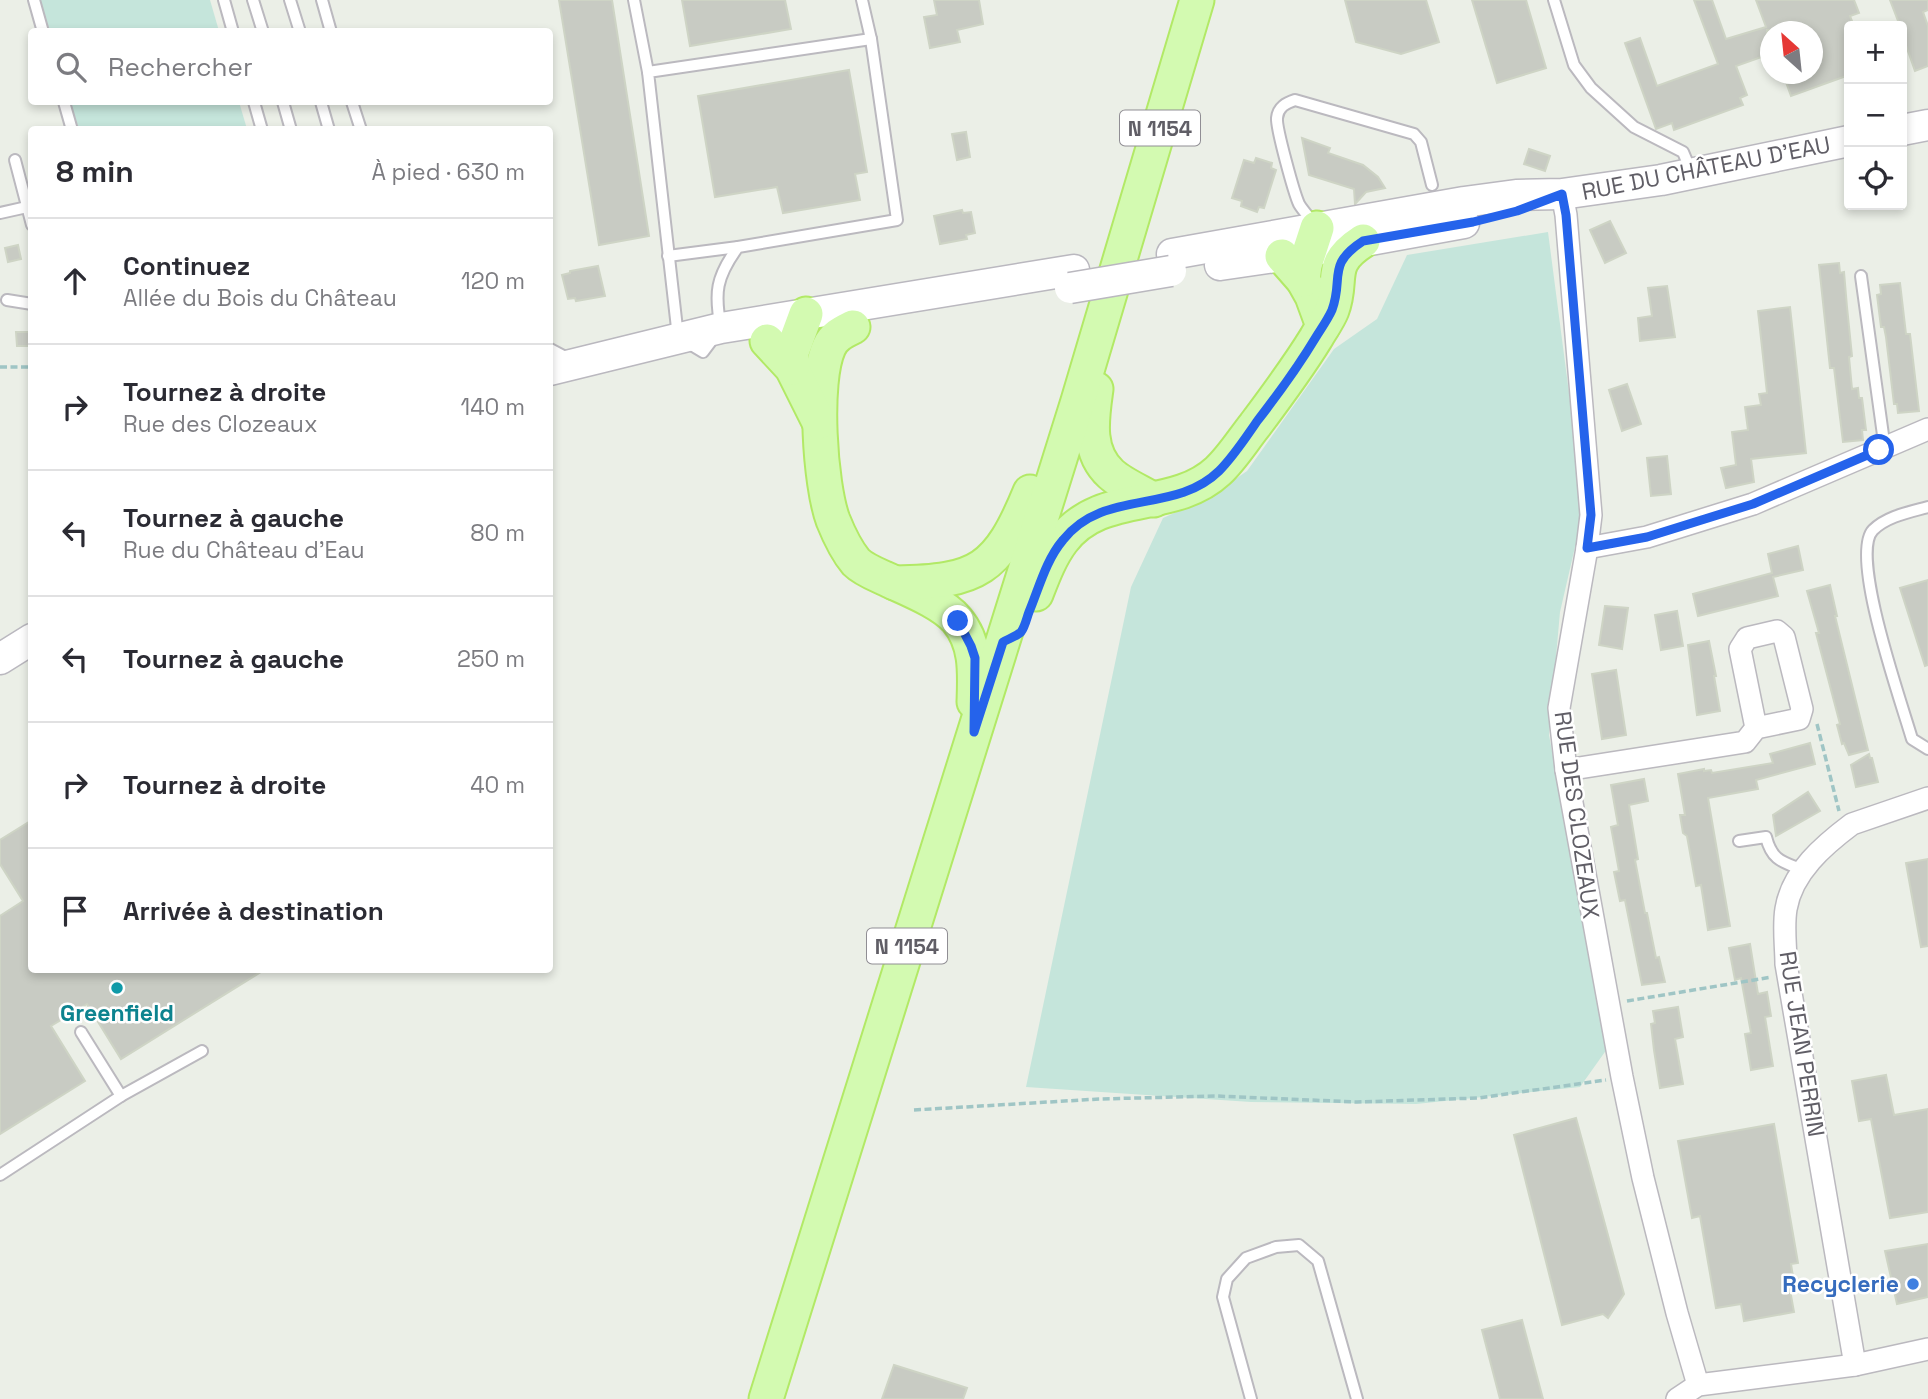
<!DOCTYPE html>
<html lang="fr">
<meta charset="utf-8">
<style>
body{margin:0;font-family:"Space Grotesk",sans-serif;background:#f7f7f7;color:#2b2b33}
.controls{position:absolute;right:21px;top:21px;display:grid;overflow:hidden;border-radius:7px;box-shadow:0 4px 10px #0003}
.controls button{width:63px;height:63px;display:grid;place-items:center;padding:0;border:0;border-bottom:2px solid #e1e1e2;background:#fff;color:#2b2b33;font:35px sans-serif}
.compass{position:absolute;left:1760px;top:21px;width:63px;height:63px;border-radius:50%;background:#fff;box-shadow:0 4px 10px #0003;rotate:333deg}
.stop{position:absolute;width:21px;height:21px;margin:-16px;border:5px solid #2563eb;border-radius:50%;background:#fff}
.stop.end{background:#2563eb;border-color:#fff;box-shadow:0 2px 7px #0008}
.list{margin:0;padding:0;list-style:none}
h2{display:flex;justify-content:space-between;align-items:center;height:91px;margin:0;padding:0 28px;font-size:30px}
h2 small{font-size:23px;font-weight:400;color:#7c7c81}
.list li{display:grid;grid-template-columns:46px 1fr auto;gap:21px;align-items:center;box-sizing:border-box;height:126px;padding:0 28px;border-top:2px solid #e1e1e2}
.list b{display:block;font-size:26px;white-space:nowrap}
.list p{margin:0;font-size:23px;white-space:nowrap;color:#7c7c81}
.list em{font-size:23px;font-style:normal;color:#7c7c81}
.icon{flex:none;width:38px;height:38px;fill:none;stroke:currentColor;stroke-width:2;stroke-linecap:round;stroke-linejoin:round}
.map{position:relative;flex:none;width:1928px;height:1399px;overflow:hidden}
.search{position:absolute;background:#fff;box-shadow:0 4px 10px #0003;left:28px;top:28px;width:525px;height:77px;display:flex;align-items:center;gap:18px;box-sizing:border-box;padding:0 24px;border-radius:7px;color:#7c7c81;font-size:26px}
.panel{position:absolute;background:#fff;box-shadow:0 4px 10px #0003;left:28px;top:126px;width:525px;height:847px;border-radius:7px}
.map>svg:first-child{display:block}
.green{fill:#c5e5db}
.building{fill:#c8cbc3;stroke:#ced4c5;stroke-width:2}
.lines{fill:none;stroke-linecap:round;stroke-linejoin:round}
.lane-casing{stroke:#bbb9bf;stroke-width:14}
.street-casing{stroke:#bbb9bf;stroke-width:24}
.secondary-casing{stroke:#bab8bf;stroke-width:33}
.primary-casing{stroke:#b2e966;stroke-width:37}
.path{stroke:#9fc5c5;stroke-width:3.5;stroke-dasharray:7 3.5;stroke-linecap:butt}
.lane{stroke:#fff;stroke-width:10}
.street{stroke:#fff;stroke-width:21}
.secondary{stroke:#fff;stroke-width:30}
.primary{stroke:#d3fab1;stroke-width:33}
.secondary-bridge-casing{stroke:#bab8bf;stroke-width:33;stroke-linecap:butt}
.secondary-bridge{stroke:#fff;stroke-width:30}
.route{stroke:#2563eb;stroke-width:9}
.culture-dot{fill:#0f9aa8;stroke:#fff;stroke-width:2.5}
.shop-dot{fill:#3f7fe0;stroke:#fff;stroke-width:2.5}
.labels{text-anchor:middle;dominant-baseline:central;stroke-width:5;stroke-linejoin:round;paint-order:stroke}
.shield{fill:#fff;stroke:#908e94;stroke-width:2}
.shield-label{font-size:21px;font-weight:bold;fill:#605e66}
.street-label{font-size:23px;fill:#605e66;stroke:#fff}
.culture-label{font-size:23px;font-weight:bold;fill:#0d838f;stroke:#fff}
.shop-label{font-size:23px;font-weight:bold;fill:#366cbe;stroke:#fff;text-anchor:end}
</style>
<div class="map">
<svg width="1928" height="1399" viewBox="0 0 1928 1399">
<rect width="100%" height="100%" fill="#ebefe7"/>
<g class="green">
<polygon points="40,0 210,0 219,31 49,31"/>
<polygon points="70,102 239,102 247,129 79,129"/>
<polygon points="1548,232 1584,508 1560,612 1549,735 1607,1049 1580,1087 1416,1104 1251,1102 1026,1087 1131,587 1163,518 1208,498 1247,471 1334,349 1377,319 1407,255"/>
</g>
<g class="building">
<polygon points="559,0 612,0 649,236 599,245"/>
<polygon points="682,0 785,0 791,29 690,46"/>
<polygon points="934,0 979,0 983,24 957,30 960,42 930,48 924,17 937,15"/>
<polygon points="1345,0 1426,0 1439,42 1401,54 1356,42"/>
<polygon points="1472,0 1526,0 1546,68 1497,83"/>
<polygon points="1694,0 1712,0 1726,39 1766,27 1756,0 1854,0 1859,13 1850,16 1854,26 1849,26 1849,75 1791,96 1783,74 1812,74 1812,32 1767,30 1767,55 1736,66 1747,95 1740,98 1743,105 1674,130 1672,123 1656,129 1625,43 1640,38 1657,86 1718,64"/>
<polygon points="1890,0 1928,0 1928,10 1923,12 1928,26 1928,66 1915,71 1903,37 1902,26 1900,26"/>
<polygon points="849,70 867,172 855,174 860,200 783,213 777,187 715,197 698,96"/>
<polygon points="966,132 970,157 957,160 952,134"/>
<polygon points="1302,138 1330,148 1328,153 1363,165 1378,177 1385,188 1366,192 1355,204 1354,189 1309,175"/>
<polygon points="1529,149 1550,156 1545,171 1524,164"/>
<polygon points="1256,158 1272,163 1271,168 1276,170 1264,208 1259,207 1257,212 1241,206 1242,201 1232,198 1244,160 1254,163"/>
<polygon points="962,210 963,213 971,212 975,233 966,235 967,239 940,244 934,216"/>
<polygon points="1610,221 1626,253 1605,263 1590,230"/>
<polygon points="18,245 21,259 8,262 5,248"/>
<polygon points="1839,263 1840,273 1844,272 1847,307 1852,356 1849,357 1852,389 1858,388 1859,398 1862,398 1866,430 1862,430 1863,440 1843,442 1834,368 1830,368 1819,265"/>
<polygon points="598,266 605,296 576,301 575,298 568,299 562,275 570,273 570,271"/>
<polygon points="1900,283 1906,334 1910,334 1919,411 1898,413 1897,404 1894,404 1886,337 1884,327 1881,327 1877,295 1881,294 1880,285"/>
<polygon points="1667,286 1675,337 1640,341 1638,318 1652,316 1648,288"/>
<polygon points="1790,307 1806,453 1751,459 1754,482 1726,488 1721,468 1736,465 1732,432 1748,430 1745,407 1761,405 1759,394 1767,393 1758,311"/>
<polygon points="16,332 29,332 30,346 17,346"/>
<polygon points="1627,384 1641,424 1622,431 1609,390"/>
<polygon points="1667,456 1671,494 1651,496 1647,458"/>
<polygon points="1798,546 1803,570 1773,577 1778,596 1698,616 1693,594 1772,573 1768,554"/>
<polygon points="1928,580 1928,665 1925,666 1900,588"/>
<polygon points="1830,585 1837,616 1835,616 1868,750 1849,755 1844,743 1842,744 1837,725 1840,724 1816,633 1819,633 1807,591"/>
<polygon points="1605,606 1628,608 1622,649 1599,645"/>
<polygon points="1677,611 1683,646 1661,650 1655,615"/>
<polygon points="1709,641 1716,676 1714,676 1720,711 1697,715 1688,645"/>
<polygon points="1616,670 1626,735 1602,739 1592,674"/>
<polygon points="1810,743 1815,764 1756,780 1758,789 1708,798 1730,926 1708,930 1701,885 1696,886 1687,836 1683,833 1680,815 1685,815 1678,774 1704,769 1704,771 1711,770 1712,773 1773,763 1770,754"/>
<polygon points="1869,754 1870,758 1872,758 1878,782 1856,787 1851,765"/>
<polygon points="1644,779 1648,801 1629,805 1638,859 1635,860 1645,913 1647,913 1656,958 1659,957 1665,982 1642,985 1625,900 1620,901 1614,872 1619,871 1611,827 1618,825 1611,785"/>
<polygon points="1808,792 1820,811 1776,836 1773,815"/>
<polygon points="32,820 32,970 264,970 121,1059 87,1004 51,1026 85,1081 0,1134 0,916 23,901 0,864 0,840"/>
<polygon points="1928,859 1928,946 1921,947 1906,863"/>
<polygon points="1750,944 1758,994 1767,992 1771,1016 1765,1017 1773,1066 1751,1070 1745,1034 1751,1033 1741,978 1735,980 1729,948"/>
<polygon points="1678,1007 1683,1037 1675,1039 1683,1084 1660,1088 1654,1050 1651,1024 1655,1023 1653,1011"/>
<polygon points="1886,1075 1894,1115 1928,1109 1928,1212 1890,1218 1871,1119 1859,1121 1852,1081"/>
<polygon points="1576,1118 1624,1294 1608,1318 1603,1314 1562,1325 1514,1135"/>
<polygon points="1774,1124 1798,1263 1791,1264 1795,1289 1790,1290 1794,1312 1744,1321 1741,1304 1716,1308 1700,1216 1692,1218 1678,1141"/>
<polygon points="1928,1244 1928,1297 1897,1304 1885,1251"/>
<polygon points="1522,1320 1543,1399 1500,1399 1482,1330"/>
<polygon points="894,1365 967,1388 963,1399 882,1399"/>
</g>
<g class="lines">
<g class="lane-casing">
<g id="lane">
<polyline points="34,0 43,32"/>
<polyline points="224,0 233,32"/>
<polyline points="253,0 263,32"/>
<polyline points="290,0 300,32"/>
<polyline points="322,0 331,32"/>
<polyline points="634,0 648,72"/>
<polyline points="862,0 871,39"/>
<polyline points="1554,0 1574,65 1591,88 1634,127 1683,152 1691,171"/>
<path d="M871 39 897 220 738 247C716 277 714 293 721 328L703 352 678 337 648 72Z"/>
<polyline points="64,102 72,130"/>
<polyline points="254,102 262,130"/>
<polyline points="283,102 291,130"/>
<polyline points="321,102 329,130"/>
<polyline points="352,102 361,130"/>
<polyline points="15,160 32,225"/>
<polyline points="0,213 27,207"/>
<path d="M1316 226C1311 219 1303 211 1299 204 1294 193 1276 128 1277 118 1278 107 1286 103 1295 100L1414 134 1421 142 1432 185"/>
<polyline points="668,256 738,247"/>
<polyline points="1861,276 1883,435 1879,450"/>
<polyline points="7,300 32,304"/>
<polyline points="550,349 567,358"/>
<path d="M1928 507C1910 512 1887 516 1873 530 1849 555 1902 704 1912 739L1928 749"/>
<path d="M1739 841 1766 837C1772 861 1783 862 1803 870"/>
<polyline points="81,1032 121,1096"/>
<polyline points="0,1175 121,1096 202,1051"/>
<polyline points="1251,1399 1223,1297 1227,1279 1246,1258 1276,1247 1299,1245 1318,1261 1357,1399"/>
</g>
</g>
<g class="street-casing">
<g id="street">
<polyline points="1562,194 1566,215 1591,515 1587,548 1559,708 1566,770 1622,1077 1643,1178 1677,1313 1698,1385"/>
<polyline points="1587,548 1647,537 1753,504 1928,429"/>
<polyline points="1566,770 1745,742 1756,728 1799,719 1802,709 1784,637 1777,631 1747,638 1740,649 1756,728"/>
<path d="M1855 1365 1786 964C1786 947 1783 927 1786 909 1792 872 1824 845 1852 824L1928 798"/>
<polyline points="1677,1399 1698,1385 1855,1365 1928,1349"/>
</g>
</g>
<g class="secondary-casing">
<g id="secondary">
<polyline points="1902,130 1928,125"/>
<polyline points="1172,254 1464,202 1516,195 1562,194 1661,180 1849,141"/>
<polyline points="1220,265 1282,256 1464,223"/>
<polyline points="550,370 721,328 1074,270"/>
<polyline points="0,659 32,639"/>
</g>
</g>
<g class="primary-casing">
<g id="primary">
<polyline points="1282,256 1303,280 1312,296 1323,326"/>
<polyline points="1303,280 1305,265 1317,228"/>
<path d="M853 327C843 332 834 336 829 347 813 381 820 485 833 520 839 535 846 550 856 562 863 569 875 574 884 578 905 588 942 602 957 620 977 644 975 673 974 702"/>
<polyline points="767,341 792,368 819,422"/>
<polyline points="792,368 792,352 806,314"/>
<path d="M1096 389C1092 418 1086 451 1111 474 1122 484 1141 492 1154 500"/>
<path d="M895 583C978 582 998 570 1030 492"/>
<path d="M1036 594C1043 576 1050 557 1062 541 1100 489 1173 513 1218 471 1232 458 1243 440 1255 425 1276 397 1297 369 1316 338 1321 329 1328 320 1332 310 1344 278 1326 265 1363 241"/>
<polyline points="766,1399 1078,401 1197,0"/>
</g>
</g>
<g class="path">
<polyline points="0,367 32,367"/>
<polyline points="1817,724 1839,811"/>
<polyline points="1627,1001 1772,977"/>
<polyline points="914,1110 1099,1099 1216,1096 1357,1102 1478,1098 1606,1080"/>
</g>
<use href="#lane" class="lane"/>
<use href="#street" class="street"/>
<use href="#secondary" class="secondary"/>
<use href="#primary" class="primary"/>
<g class="secondary-bridge-casing">
<polyline id="secondary-bridge" points="1070,288 1171,271"/>
</g>
<use href="#secondary-bridge" class="secondary-bridge"/>
</g>
<g class="lines">
<path class="route" d="M958 621 971 646 975 658 974 732 1003 642C1008 639 1017 636 1021 632 1025 627 1027 617 1029 612 1039 588 1046 560 1063 540 1104 488 1174 515 1219 471 1234 456 1246 437 1258 420 1279 393 1298 367 1316 337 1321 329 1328 319 1332 310 1344 278 1326 265 1363 241L1473 222 1517 211 1562 194 1566 215 1591 515 1587 548 1647 537 1753 504 1879 450"/>
</g>
<circle class="culture-dot" cx="117" cy="988" r="7"/>
<circle class="shop-dot" cx="1913" cy="1284" r="7"/>
<g class="labels">
<g class="shield">
<rect x="1120" y="110.5" width="80" height="35" rx="5"/>
<rect x="867" y="928.5" width="80" height="35" rx="5"/>
</g>
<g class="shield-label">
<text x="1160" y="128">N 1154</text>
<text x="907" y="946">N 1154</text>
</g>
<g class="street-label">
<text transform="translate(1706 168) rotate(-11)">RUE DU CHÂTEAU D'EAU</text>
<text transform="translate(1577 815) rotate(82)">RUE DES CLOZEAUX</text>
<text transform="translate(1802 1044) rotate(81)">RUE JEAN PERRIN</text>
</g>
<g class="culture-label">
<text x="117" y="1013">Greenfield</text>
</g>
<g class="shop-label">
<text x="1899" y="1284">Recyclerie</text>
</g>
</g>
</svg>
<div class="controls">
<button>+</button>
<button>−</button>
<button><svg class="icon" aria-label="locate" viewBox="0 0 24 24"><circle cx="12" cy="12" r="6"/><path d="M12 2v4M12 18v4M2 12h4M18 12h4"/></svg></button>
</div>
<svg class="compass" viewBox="-18 -18 36 36"><path d="M0-13l5 13h-10z" fill="#e53935"/><path d="M0 13l5-13h-10z" fill="#7c7c81"/></svg>
<div class="stop" style="left:1879px;top:450px"></div>
<div class="stop end" style="left:958px;top:621px"></div>
<div class="search"><svg class="icon" aria-label="search" viewBox="0 0 24 24"><circle cx="10" cy="10" r="6"/><path d="M15 15l6 6"/></svg>Rechercher</div>
<section class="panel">
<h2>8 min<small>À pied · 630 m</small></h2>
<ul class="list">
<li><svg class="icon" aria-label="ahead" viewBox="0 0 24 24"><path d="M12 20V5M6 11l6-6 6 6"/></svg><div><b>Continuez</b><p>Allée du Bois du Château</p></div><em>120 m</em></li>
<li><svg class="icon" aria-label="right" viewBox="0 0 24 24"><path d="M7 20v-9h11M14 6l5 5-5 5"/></svg><div><b>Tournez à droite</b><p>Rue des Clozeaux</p></div><em>140 m</em></li>
<li><svg class="icon" aria-label="left" viewBox="0 0 24 24"><path d="M17 20v-9H6M10 6l-5 5 5 5"/></svg><div><b>Tournez à gauche</b><p>Rue du Château d'Eau</p></div><em>80 m</em></li>
<li><svg class="icon" aria-label="left" viewBox="0 0 24 24"><path d="M17 20v-9H6M10 6l-5 5 5 5"/></svg><div><b>Tournez à gauche</b></div><em>250 m</em></li>
<li><svg class="icon" aria-label="right" viewBox="0 0 24 24"><path d="M7 20v-9h11M14 6l5 5-5 5"/></svg><div><b>Tournez à droite</b></div><em>40 m</em></li>
<li><svg class="icon" aria-label="arrive" viewBox="0 0 24 24"><path d="M6 21V4h12l-3 4 3 4H6"/></svg><div><b>Arrivée à destination</b></div></li>
</ul>
</section>
</div>
